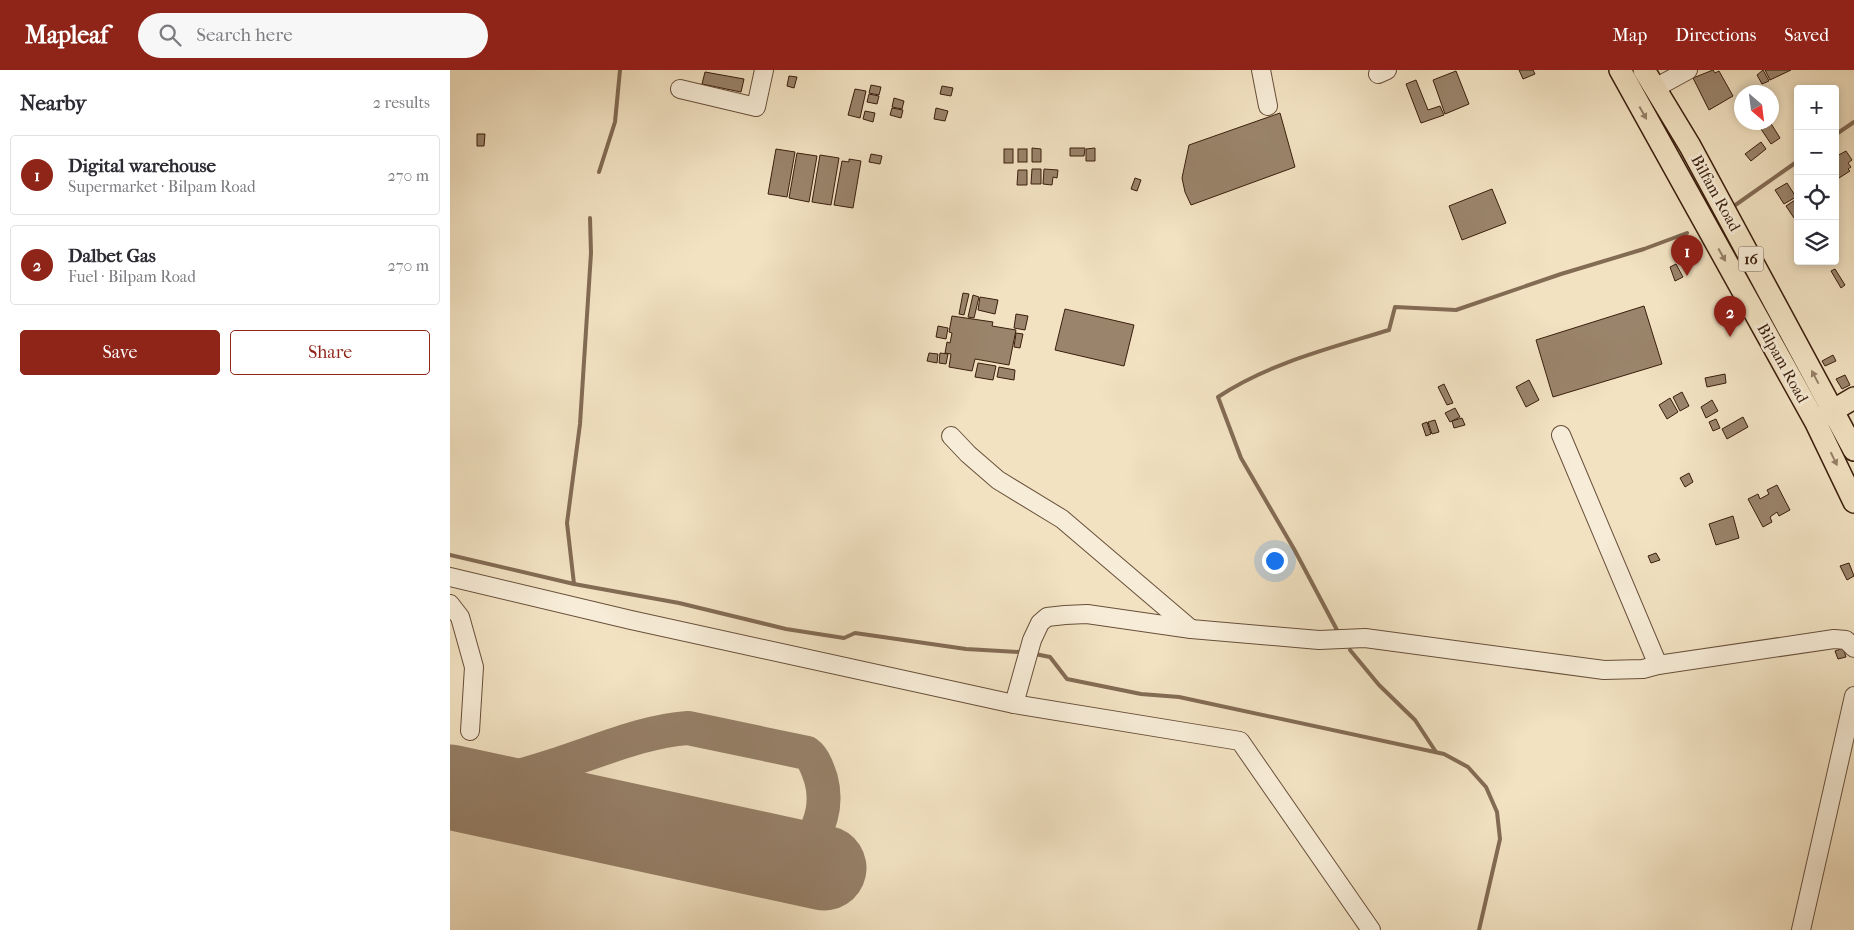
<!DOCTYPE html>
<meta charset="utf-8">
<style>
body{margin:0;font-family:"IM FELL French Canon",serif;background:#f7f7f7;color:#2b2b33}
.controls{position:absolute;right:15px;top:15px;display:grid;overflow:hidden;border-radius:5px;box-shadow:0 2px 8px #0003}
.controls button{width:45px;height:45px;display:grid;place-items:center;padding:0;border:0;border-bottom:1px solid #e1e1e2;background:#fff;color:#2b2b33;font:25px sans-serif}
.compass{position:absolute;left:1284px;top:15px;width:45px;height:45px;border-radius:50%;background:#fff;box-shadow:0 2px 8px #0003;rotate:152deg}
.you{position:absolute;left:824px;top:490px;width:18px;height:18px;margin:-12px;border:4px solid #fff;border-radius:50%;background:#1a73e8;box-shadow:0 0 0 8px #1a73e833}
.badge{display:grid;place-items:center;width:32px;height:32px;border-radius:50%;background:#8f2418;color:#fff;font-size:16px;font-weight:700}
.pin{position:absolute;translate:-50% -41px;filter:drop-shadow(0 1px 2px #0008)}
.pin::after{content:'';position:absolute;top:26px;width:18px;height:15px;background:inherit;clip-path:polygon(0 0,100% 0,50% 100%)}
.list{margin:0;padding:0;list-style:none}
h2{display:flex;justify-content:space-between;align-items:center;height:65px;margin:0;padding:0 20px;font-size:21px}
h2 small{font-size:16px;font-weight:400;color:#7c7c81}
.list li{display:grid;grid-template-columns:32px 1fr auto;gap:15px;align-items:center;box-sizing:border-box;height:80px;margin:0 10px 10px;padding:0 10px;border:1px solid #e1e1e2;border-radius:5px}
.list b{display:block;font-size:19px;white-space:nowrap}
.list p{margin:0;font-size:16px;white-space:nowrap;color:#7c7c81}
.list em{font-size:16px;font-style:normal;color:#7c7c81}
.actions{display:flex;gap:10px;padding:15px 20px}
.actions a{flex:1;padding:11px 0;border:1px solid #8f2418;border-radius:5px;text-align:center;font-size:18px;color:#8f2418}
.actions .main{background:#8f2418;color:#fff}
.icon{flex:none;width:28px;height:28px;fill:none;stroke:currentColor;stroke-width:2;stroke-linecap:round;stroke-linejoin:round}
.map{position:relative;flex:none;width:1404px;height:860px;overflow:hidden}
header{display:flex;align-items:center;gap:30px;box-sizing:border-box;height:70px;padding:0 25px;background:#8f2418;color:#fff}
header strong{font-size:24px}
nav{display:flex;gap:28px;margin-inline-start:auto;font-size:18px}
.search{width:350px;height:45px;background:#f7f7f7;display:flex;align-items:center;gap:12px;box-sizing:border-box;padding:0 18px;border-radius:28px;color:#7c7c81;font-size:19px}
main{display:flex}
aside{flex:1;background:#fff}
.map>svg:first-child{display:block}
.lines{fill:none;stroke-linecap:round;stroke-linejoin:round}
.stream{stroke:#836b54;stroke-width:4}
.taxiway{stroke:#968068;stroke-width:34}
.runway{stroke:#968068;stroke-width:85}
.building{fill:#9a846b;stroke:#3a1e0d}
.minor-casing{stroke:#684f3a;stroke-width:20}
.major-casing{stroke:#3a1e0d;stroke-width:24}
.minor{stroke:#f7ecd7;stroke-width:18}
.major{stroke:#f2e2c2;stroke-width:21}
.oneway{fill:#968068}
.labels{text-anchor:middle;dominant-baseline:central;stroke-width:5;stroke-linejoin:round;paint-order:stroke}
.shield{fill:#f7ecd7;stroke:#735c4a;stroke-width:1}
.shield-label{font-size:15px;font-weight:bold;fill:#3a1e0d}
.street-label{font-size:16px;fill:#3a1e0d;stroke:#f7ecd7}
</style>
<header>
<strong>Mapleaf</strong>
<div class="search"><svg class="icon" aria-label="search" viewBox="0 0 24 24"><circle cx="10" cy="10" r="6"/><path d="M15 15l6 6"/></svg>Search here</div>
<nav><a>Map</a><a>Directions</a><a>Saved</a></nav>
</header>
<main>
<aside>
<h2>Nearby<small>2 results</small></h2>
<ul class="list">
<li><span class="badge">1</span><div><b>Digital warehouse</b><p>Supermarket · Bilpam Road</p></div><em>270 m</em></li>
<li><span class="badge">2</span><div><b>Dalbet Gas</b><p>Fuel · Bilpam Road</p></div><em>270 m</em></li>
</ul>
<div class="actions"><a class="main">Save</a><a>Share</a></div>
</aside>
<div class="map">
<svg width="1404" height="860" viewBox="0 0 1404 860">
<rect width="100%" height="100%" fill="#f2e2c2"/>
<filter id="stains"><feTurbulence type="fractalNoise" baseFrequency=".004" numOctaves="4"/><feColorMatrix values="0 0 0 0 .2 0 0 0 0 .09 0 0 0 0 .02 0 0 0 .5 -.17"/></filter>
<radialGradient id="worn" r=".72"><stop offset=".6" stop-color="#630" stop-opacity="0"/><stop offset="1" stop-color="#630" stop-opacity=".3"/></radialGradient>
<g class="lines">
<g class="stream">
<polyline points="1385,65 1404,52"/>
<polyline points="149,102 165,52 170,0"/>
<polyline points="1284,136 1348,91"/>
<polyline points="0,485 124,514 229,533 336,559 394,568 405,563 516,579 570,582"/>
<polyline points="124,514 117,453 130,354 141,183 140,148"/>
<path d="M887 560 844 479 791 388 768 327C819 293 881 278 939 260L945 237 1006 240 1111 204 1194 179 1237 163"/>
<polyline points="900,580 929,615 965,650 986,682"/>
<polyline points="585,584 600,587 617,609 691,624 729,627 994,684 1018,697 1036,717 1047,742 1050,769 1029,860"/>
</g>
<path class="taxiway" d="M16 721C51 711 86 702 120 690 159 677 197 661 238 658L357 683C364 688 368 700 371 709 378 735 370 760 353 780 350 784 347 788 343 791 334 798 318 801 307 803 296 804 287 805 277 801 257 794 243 779 228 766"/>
<polyline class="runway" points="0,717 374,798"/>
</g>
<g class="building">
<polygon points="1069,0 1083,0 1085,4 1073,9"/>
<polygon points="1263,0 1265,3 1269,1 1283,26 1259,40 1243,8"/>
<polygon points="1313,0 1319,11 1312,14 1307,5"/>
<polygon points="1315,0 1341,0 1320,10"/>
<polygon points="1006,1 1019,34 995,44 983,10"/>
<polygon points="255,2 294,9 291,22 252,14"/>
<polygon points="339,6 347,7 344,18 337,16"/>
<polygon points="966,10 978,40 990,36 994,45 971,53 956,14"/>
<polygon points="421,15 431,17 429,25 419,23"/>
<polygon points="492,16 503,18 501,26 490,24"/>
<polygon points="405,19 416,21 410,48 398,45"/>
<polygon points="419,24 429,26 427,34 417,32"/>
<polygon points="444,28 454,31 452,39 442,37"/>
<polygon points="442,38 453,40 451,48 440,45"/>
<polygon points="486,38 498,41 495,51 484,49"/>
<polygon points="415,41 425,43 423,52 413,49"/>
<polygon points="830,43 845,97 741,135 735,122 732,108 739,75"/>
<polygon points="1315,52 1320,52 1330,68 1321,74 1309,56"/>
<polygon points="27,64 35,64 34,76 27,76"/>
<polygon points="1311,72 1316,79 1301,91 1295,84"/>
<polygon points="582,78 591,79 591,92 582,92"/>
<polygon points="620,78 635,78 634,86 620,86"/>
<polygon points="645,78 645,91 636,91 636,79"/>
<polygon points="326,79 345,82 337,127 318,124"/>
<rect x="554" y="79" width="9" height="14"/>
<rect x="568" y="79" width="9" height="13"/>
<polygon points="1396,81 1402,90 1398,93 1401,97 1398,99 1400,101 1389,108 1387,105 1385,106 1385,87"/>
<polygon points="347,83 367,86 359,132 339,128"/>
<polygon points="421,84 432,86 430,94 419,92"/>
<polygon points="370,85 389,88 381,135 362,132"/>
<polygon points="399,89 411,91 403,138 384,135 392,91 399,92"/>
<polygon points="582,99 591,99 591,114 581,114"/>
<polygon points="594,99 608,100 607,108 603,107 602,115 593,114"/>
<polygon points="568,100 577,100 577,115 567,115"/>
<polygon points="685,108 691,110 687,121 681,119"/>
<polygon points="1337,113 1346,127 1334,134 1325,120"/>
<polygon points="1042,119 1056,153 1012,170 999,136"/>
<polygon points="1348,128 1348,145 1344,148 1336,136"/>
<polygon points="1226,194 1233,207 1225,211 1220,197"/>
<polygon points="1385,199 1395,215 1391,218 1381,201"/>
<polygon points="513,223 519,224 514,245 509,244"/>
<polygon points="523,225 529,227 524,248 518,247"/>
<polygon points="530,227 548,230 545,244 528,240"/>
<polygon points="1194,236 1212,294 1103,327 1086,270"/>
<polygon points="615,239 684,255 674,296 605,280"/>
<polygon points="566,244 578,246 575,260 564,258"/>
<polygon points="502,246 543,252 542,256 566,260 559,295 525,289 522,301 499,297 501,284 495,283 497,272 500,273 502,263 499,262"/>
<polygon points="488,256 498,258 496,269 486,267"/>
<polygon points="566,263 573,264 570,278 564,277"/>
<polygon points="479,283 488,284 487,293 477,291"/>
<polygon points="490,283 498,284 496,294 489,293"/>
<polygon points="1383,285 1386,291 1375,296 1372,291"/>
<polygon points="528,293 546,296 543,310 525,307"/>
<polygon points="549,297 565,300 564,310 547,307"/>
<polygon points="1275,304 1276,313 1257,317 1255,308"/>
<polygon points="1395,305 1400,315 1392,319 1386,309"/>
<polygon points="1079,310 1089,330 1076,337 1066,317"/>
<polygon points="994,314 1003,333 997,335 988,317"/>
<polygon points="1232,322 1239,336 1230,341 1223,327"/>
<polygon points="1220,328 1228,342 1217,349 1209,335"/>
<polygon points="1262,330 1268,341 1256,348 1251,337"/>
<polygon points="1005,338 1010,347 1000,352 995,343"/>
<polygon points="1293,347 1298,357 1277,369 1272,359"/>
<polygon points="1012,348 1015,355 1004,358 1002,351"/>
<polygon points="1266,349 1270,358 1263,361 1259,352"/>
<polygon points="985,350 989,362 982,364 978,352"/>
<polygon points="977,352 981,364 976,366 972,354"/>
<polygon points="1239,403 1243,412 1235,417 1230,408"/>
<polygon points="1327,415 1340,440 1329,446 1327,442 1320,447 1322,452 1313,457 1298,429 1308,424 1310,429 1319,424 1317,420"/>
<polygon points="1283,446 1289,468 1266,475 1259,454"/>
<polygon points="1206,483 1210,490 1201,493 1198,486"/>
<polygon points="1399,493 1404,506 1397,510 1390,496"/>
<polygon points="1393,578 1396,587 1388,589 1385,581"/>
</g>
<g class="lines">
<g class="minor-casing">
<g id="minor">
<polyline points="811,0 818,36"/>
<polyline points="928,4 937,0"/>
<polyline points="1205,18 1238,0"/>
<polyline points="230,19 306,37 314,0"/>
<polyline points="1111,365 1208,595"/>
<polyline points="501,366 518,384 548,410 612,449 741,559"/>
<polyline points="0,507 181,550 564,634 790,671 921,860"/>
<polyline points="0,534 10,547 24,597 20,661"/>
<polyline points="564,634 582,570 590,553 597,547 615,545 637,544 741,559 869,570 915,568 1154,600 1193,599 1208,595 1384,569 1396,570 1404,578"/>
<polyline points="1351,860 1404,626"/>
</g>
</g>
<g class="major-casing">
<g id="major">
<polyline points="1170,0 1366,353 1404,432"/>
<polyline points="1194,0 1240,76 1404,380"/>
<polyline points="1372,347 1404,328"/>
</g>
</g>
<use href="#minor" class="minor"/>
<use href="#major" class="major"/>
</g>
<defs><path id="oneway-solid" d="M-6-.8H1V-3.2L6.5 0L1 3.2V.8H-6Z" transform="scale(1.25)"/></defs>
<g class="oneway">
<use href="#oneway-solid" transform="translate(1193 43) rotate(61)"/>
<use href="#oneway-solid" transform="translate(1272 185) rotate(61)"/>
<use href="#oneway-solid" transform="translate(1365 307) rotate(-118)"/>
<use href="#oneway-solid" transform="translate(1384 389) rotate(64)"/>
</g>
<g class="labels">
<rect class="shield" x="1288.5" y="176.5" width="25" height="25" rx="4"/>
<g class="shield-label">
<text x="1301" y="189">16</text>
</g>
<g class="street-label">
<text transform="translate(1266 123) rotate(61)">Bilfam Road</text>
<text transform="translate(1333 293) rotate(61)">Bilpam Road</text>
</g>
</g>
<rect width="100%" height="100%" filter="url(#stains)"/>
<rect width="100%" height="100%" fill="url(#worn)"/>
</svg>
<div class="controls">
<button>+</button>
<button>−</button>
<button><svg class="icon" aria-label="locate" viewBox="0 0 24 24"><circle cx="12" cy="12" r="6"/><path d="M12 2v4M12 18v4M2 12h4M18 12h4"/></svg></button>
<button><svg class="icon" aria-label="layers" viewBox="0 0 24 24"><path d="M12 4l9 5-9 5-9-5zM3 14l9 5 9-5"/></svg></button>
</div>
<svg class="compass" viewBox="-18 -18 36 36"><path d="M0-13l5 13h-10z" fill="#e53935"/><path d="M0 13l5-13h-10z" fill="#7c7c81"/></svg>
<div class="you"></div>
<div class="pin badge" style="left:1237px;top:206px">1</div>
<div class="pin badge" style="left:1280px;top:267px">2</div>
</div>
</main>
